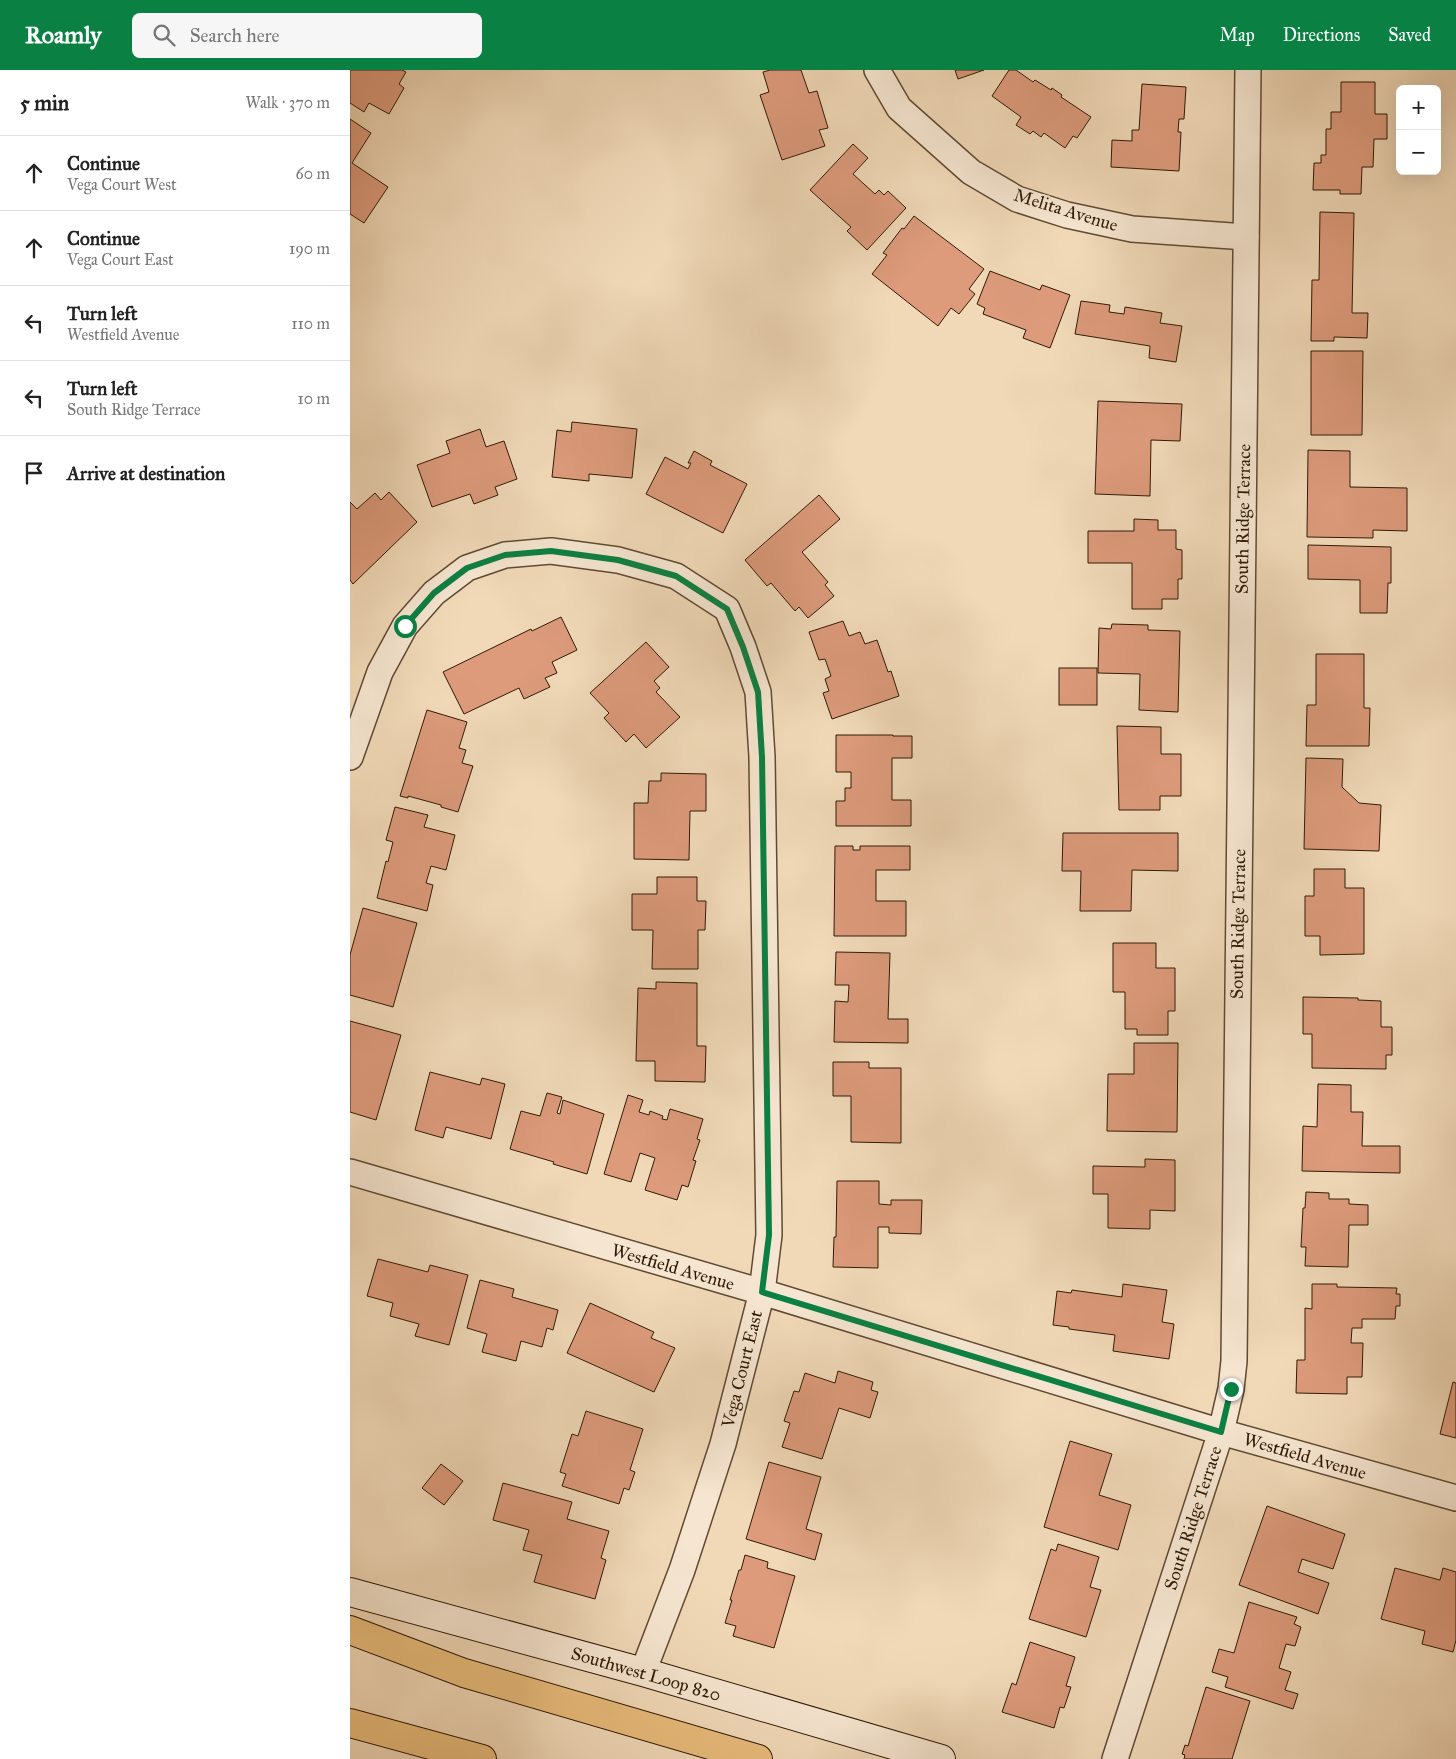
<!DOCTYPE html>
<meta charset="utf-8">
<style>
body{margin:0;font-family:"IM FELL Great Primer",serif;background:#f6f6f6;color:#222}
.controls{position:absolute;right:15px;top:15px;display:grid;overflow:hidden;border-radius:8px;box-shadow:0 5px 20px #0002}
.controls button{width:45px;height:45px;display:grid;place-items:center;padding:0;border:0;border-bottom:1px solid #e0e0e0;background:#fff;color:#222;font:25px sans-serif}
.stop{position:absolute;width:15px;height:15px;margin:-11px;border:4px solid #0b8043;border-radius:50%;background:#fff}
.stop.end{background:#0b8043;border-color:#fff;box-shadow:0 1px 5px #0008}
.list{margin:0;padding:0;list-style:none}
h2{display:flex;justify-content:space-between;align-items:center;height:65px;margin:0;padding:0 20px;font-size:21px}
h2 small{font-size:16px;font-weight:400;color:#767676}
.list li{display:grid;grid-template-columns:32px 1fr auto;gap:15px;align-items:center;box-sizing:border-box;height:75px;padding:0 20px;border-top:1px solid #e0e0e0}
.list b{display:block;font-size:19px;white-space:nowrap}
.list p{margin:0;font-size:16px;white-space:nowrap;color:#767676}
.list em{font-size:16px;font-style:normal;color:#767676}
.icon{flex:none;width:28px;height:28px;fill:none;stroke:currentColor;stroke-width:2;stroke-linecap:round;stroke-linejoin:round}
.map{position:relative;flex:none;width:1106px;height:1689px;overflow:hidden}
header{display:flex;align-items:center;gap:30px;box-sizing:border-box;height:70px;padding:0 25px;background:#0b8043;color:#fff}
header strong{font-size:24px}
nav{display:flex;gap:28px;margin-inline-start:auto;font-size:18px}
.search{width:350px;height:45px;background:#f6f6f6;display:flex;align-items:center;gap:12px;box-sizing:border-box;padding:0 18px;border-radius:8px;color:#767676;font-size:19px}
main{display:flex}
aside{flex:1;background:#fff}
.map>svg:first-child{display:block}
.building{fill:#dd9b7c;stroke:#301a06}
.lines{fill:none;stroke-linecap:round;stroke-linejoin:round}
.street-casing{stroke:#604a32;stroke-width:28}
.secondary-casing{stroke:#301a06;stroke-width:30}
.highway-casing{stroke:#301a06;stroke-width:30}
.street{stroke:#f6e6d1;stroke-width:25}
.secondary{stroke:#f6e6d1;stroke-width:28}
.highway{stroke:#e8bc7c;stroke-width:28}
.route{stroke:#0b8043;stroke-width:6}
.labels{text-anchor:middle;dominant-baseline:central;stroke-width:4;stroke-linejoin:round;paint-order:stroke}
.street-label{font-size:18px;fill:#301a06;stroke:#f6e6d1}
</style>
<header>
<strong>Roamly</strong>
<div class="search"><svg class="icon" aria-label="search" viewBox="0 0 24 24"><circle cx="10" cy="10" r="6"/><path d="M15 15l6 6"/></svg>Search here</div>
<nav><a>Map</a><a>Directions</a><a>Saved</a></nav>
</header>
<main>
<aside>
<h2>5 min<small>Walk · 370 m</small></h2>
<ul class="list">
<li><svg class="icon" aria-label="ahead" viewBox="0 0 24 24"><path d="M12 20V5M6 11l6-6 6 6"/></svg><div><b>Continue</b><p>Vega Court West</p></div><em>60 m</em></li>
<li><svg class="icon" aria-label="ahead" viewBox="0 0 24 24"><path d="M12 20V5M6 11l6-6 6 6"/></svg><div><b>Continue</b><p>Vega Court East</p></div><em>190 m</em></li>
<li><svg class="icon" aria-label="left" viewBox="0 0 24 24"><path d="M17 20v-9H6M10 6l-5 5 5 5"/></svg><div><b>Turn left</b><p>Westfield Avenue</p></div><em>110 m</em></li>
<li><svg class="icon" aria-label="left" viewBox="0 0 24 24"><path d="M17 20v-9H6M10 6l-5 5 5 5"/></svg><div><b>Turn left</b><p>South Ridge Terrace</p></div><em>10 m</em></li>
<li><svg class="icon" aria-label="arrive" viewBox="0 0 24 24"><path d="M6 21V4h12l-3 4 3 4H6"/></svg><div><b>Arrive at destination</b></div></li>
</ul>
</aside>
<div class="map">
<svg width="1106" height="1689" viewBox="0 0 1106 1689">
<rect width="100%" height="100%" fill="#f1d9b8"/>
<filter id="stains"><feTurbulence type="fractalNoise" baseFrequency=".004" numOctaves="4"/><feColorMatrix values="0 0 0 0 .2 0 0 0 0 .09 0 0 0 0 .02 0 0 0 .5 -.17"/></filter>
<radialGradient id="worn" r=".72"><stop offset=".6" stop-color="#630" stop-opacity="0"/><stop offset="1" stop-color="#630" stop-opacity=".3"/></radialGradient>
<g class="building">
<polygon points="0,0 52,0 56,2 49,14 54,18 39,44 19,33 14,42 0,33"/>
<polygon points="420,0 451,0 459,23 467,21 478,58 469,60 475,76 432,90 410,25 419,22 413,2"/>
<polygon points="605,0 634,0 608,9"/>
<polygon points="659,0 666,0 683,12 685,10 701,20 702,18 712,25 711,27 741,47 727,68 723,66 715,78 694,63 691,67 683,61 680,64 666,55 671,47 642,26"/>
<polygon points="991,12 1025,12 1025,44 1037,44 1037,69 1024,69 1023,97 1012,97 1011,124 990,124 990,120 963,120 964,93 971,93 971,85 976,85 976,59 981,59 981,42 991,42"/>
<polygon points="792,14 836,17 834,49 829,49 828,62 831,62 829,101 761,97 762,70 782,71 782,60 789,60"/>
<polygon points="0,49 21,63 2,93 38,117 14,153 0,144"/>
<polygon points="503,74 518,88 503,104 525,124 529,120 534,125 538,121 556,138 517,180 497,161 501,157 460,120"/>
<polygon points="970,142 1004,143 1002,243 1018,243 1017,268 984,267 984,271 961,271 962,210 969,210"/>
<polygon points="564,146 634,199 619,219 625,224 609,244 601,238 588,256 522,204 537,185 533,183 552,158 554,159"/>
<polygon points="640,201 690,220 692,215 720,225 700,278 673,268 676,260 633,244 635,238 627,234"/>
<polygon points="731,231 760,235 759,242 774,244 775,237 812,243 810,253 832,256 826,292 799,288 800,276 725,264"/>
<polygon points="961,281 1013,281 1012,365 961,365"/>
<polygon points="748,331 832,334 830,371 801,370 800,426 745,424"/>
<polygon points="222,352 287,359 282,408 239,404 239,411 202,407 207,360 221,362"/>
<polygon points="130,359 136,377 154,371 167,409 145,417 148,425 124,434 120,424 82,437 67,395 100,383 96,371"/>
<polygon points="958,380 1000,381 1000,417 1057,418 1057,461 1023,460 1023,468 957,467"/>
<polygon points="344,381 362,391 360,395 397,414 373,463 296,424 315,387 338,399 341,393 338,393"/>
<polygon points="39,422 67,452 3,514 0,510 0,432 7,439 25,423 31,430"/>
<polygon points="469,425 490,449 452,482 478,512 475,515 484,526 458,548 449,537 445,541 421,513 417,516 395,490"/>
<polygon points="784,449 808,450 808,460 826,460 826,479 832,480 832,509 828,509 828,529 812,529 812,539 782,539 782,493 738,493 738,461 784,461"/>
<polygon points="958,475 1041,477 1041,513 1038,513 1037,543 1010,543 1010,510 958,509"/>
<polygon points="211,547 227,580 202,592 207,603 195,608 200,617 174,629 169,618 114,644 93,602 181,559 182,561"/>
<polygon points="493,551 499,566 510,562 515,574 527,570 538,602 541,601 549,626 482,649 473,623 479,621 475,609 481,606 475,589 469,590 459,562"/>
<polygon points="762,554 798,555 798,560 830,561 828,642 789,640 790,604 748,603 749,558 761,559"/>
<polygon points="296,572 319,597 304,611 310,618 306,622 330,647 296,678 284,664 276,672 254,648 259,643 240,623"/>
<polygon points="966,584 1014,584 1014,638 1020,638 1019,676 956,676 957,635 966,635"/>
<rect x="709" y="598" width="38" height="37"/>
<polygon points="77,640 117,652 109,678 116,680 112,693 123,696 108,742 91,737 91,735 58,726 58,728 50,726"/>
<polygon points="767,656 811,657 811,684 831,684 831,726 810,726 810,740 769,740"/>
<polygon points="486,665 543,665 543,666 562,666 562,688 542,688 542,730 561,730 561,756 486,756 486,731 495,731 495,718 501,718 501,702 486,702"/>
<polygon points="956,688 993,689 992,717 1009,733 1031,735 1029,781 954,779"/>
<polygon points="311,703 356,704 356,741 340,741 339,790 284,789 284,733 298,733 299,711 311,711"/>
<polygon points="45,737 78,745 74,757 105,765 96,800 81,796 76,813 83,815 77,841 27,828 36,791 38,792 43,772 36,770"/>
<polygon points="713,763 828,763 828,801 782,800 781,841 730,841 731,801 712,801"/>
<polygon points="485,776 503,776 503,780 510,780 510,776 560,776 560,800 526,800 526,831 556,831 556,866 484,866"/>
<polygon points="964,799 995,799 995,818 1014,818 1014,884 970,885 970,866 955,866 955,826 964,826"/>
<polygon points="307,807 347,807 347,831 356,831 355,860 348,860 348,899 302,899 303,860 282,860 282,824 307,824"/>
<polygon points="13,838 67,853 43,937 0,925 0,885"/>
<polygon points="763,873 806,873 806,898 825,898 825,941 818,941 818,965 787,965 787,959 775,959 775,922 763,922"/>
<polygon points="486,882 540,883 538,949 558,949 558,973 484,972 485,931 498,932 499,915 485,915"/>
<polygon points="306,912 347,913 347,976 356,976 355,1012 305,1011 305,991 286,991 288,918 306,919"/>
<polygon points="953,927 1008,928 1008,930 1031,931 1031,957 1042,957 1042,985 1036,985 1036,999 962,998 962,964 953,964"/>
<polygon points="0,951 51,965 26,1050 0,1042"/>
<polygon points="784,973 828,973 827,1062 757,1061 758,1004 784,1004"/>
<polygon points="483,992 519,992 519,998 551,998 551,1073 501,1072 501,1026 483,1026"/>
<polygon points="80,1002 130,1015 132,1008 155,1014 141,1069 96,1057 93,1068 65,1060"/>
<polygon points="968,1014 1001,1015 1001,1042 1013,1042 1012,1076 1050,1076 1050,1103 952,1101 953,1056 967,1057"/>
<polygon points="197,1023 212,1027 207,1043 210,1044 213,1030 254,1044 237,1104 203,1094 204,1092 160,1079 171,1041 190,1046"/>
<polygon points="278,1025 293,1030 289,1042 299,1045 300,1041 313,1046 312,1049 317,1050 320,1039 353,1049 347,1069 350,1070 343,1090 346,1091 338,1117 332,1115 327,1130 295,1120 305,1088 290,1083 281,1112 254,1104"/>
<polygon points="795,1089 825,1090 825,1141 800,1140 800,1159 758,1158 758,1124 743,1124 743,1096 795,1097"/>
<polygon points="487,1111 529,1111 529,1134 541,1135 541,1130 572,1130 571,1164 539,1163 539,1157 528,1157 528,1198 483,1197 484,1167 486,1167"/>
<polygon points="956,1122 979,1123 979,1129 999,1129 999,1134 1018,1135 1018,1155 999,1155 998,1197 955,1196 956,1177 951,1177 953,1138 955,1138"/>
<polygon points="28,1189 78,1202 80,1195 118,1205 99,1275 65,1266 69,1254 40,1246 43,1233 17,1226"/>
<polygon points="130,1210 164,1219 162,1227 208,1240 203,1260 197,1258 192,1277 171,1271 166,1291 132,1282 137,1264 117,1258"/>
<polygon points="773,1214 817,1220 812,1252 824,1254 819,1289 763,1281 765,1265 719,1259 719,1257 703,1255 707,1221 721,1223 722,1220 772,1227"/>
<polygon points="962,1214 987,1214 987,1217 1047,1218 1046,1224 1050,1224 1050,1236 1046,1236 1045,1249 1012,1249 1012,1258 1002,1258 1001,1273 1013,1273 1012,1307 997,1307 997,1324 946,1323 947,1290 955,1290 955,1238 962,1239"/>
<polygon points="240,1233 304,1262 301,1268 325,1278 304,1322 217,1283"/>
<polygon points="488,1301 523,1312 521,1320 528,1322 520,1348 489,1338 472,1389 432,1377 440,1353 434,1351 444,1321 449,1322 455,1303 485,1313"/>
<polygon points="1103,1312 1106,1313 1106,1368 1090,1364"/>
<polygon points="236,1341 293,1359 280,1400 285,1402 279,1420 274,1418 269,1434 212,1416 216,1404 210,1402 222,1364 228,1366"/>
<polygon points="720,1371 762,1384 749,1425 781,1435 768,1480 694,1457"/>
<polygon points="419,1392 471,1407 456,1459 472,1464 465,1490 396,1469"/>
<polygon points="91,1394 113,1411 94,1435 72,1418"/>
<polygon points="153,1413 222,1432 217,1449 259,1461 251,1488 256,1490 245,1529 184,1512 192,1485 173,1480 179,1460 143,1450"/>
<polygon points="917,1436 995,1464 983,1499 952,1489 948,1502 979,1513 968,1544 889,1515"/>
<polygon points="708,1474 749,1487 740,1517 751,1520 736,1567 679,1549 701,1479 706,1481"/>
<polygon points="395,1485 418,1492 417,1498 445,1506 424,1578 383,1566 386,1556 375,1553 382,1530 380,1530 389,1500 391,1500"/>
<polygon points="1045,1498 1090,1510 1093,1498 1106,1502 1106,1570 1103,1582 1072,1574 1075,1561 1031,1549"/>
<polygon points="899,1532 947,1547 944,1554 951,1557 945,1576 936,1574 929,1598 941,1602 935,1620 948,1624 943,1639 875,1617 878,1607 862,1602 869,1579 884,1583"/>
<polygon points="680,1572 725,1587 716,1616 721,1617 714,1638 710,1637 704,1658 652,1642 662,1613 666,1615"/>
<polygon points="856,1617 900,1631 882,1689 834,1689 835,1685 832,1684 835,1675 838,1676"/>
</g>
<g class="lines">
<g class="street-casing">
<g id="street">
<polyline points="527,0 549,38 621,102 667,129 717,145 782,159 896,167"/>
<polyline points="0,687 30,602 55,556 84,523 117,498 155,485 201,481 268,490 326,506 377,539 393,577 408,622 412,687 419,1165 412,1222 373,1374 332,1500 293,1602"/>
<polyline points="0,1102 412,1222 871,1362 1106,1428"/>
<polyline points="765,1689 871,1362 881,1319 884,1291 898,0"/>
</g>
</g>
<g class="secondary-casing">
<polyline id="secondary" points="0,1522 293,1602 591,1689"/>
</g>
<g class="highway-casing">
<g id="highway">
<polyline points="0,1560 114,1603 408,1689"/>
<polyline points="0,1653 132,1689"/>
</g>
</g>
<use href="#street" class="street"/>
<use href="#secondary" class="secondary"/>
<use href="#highway" class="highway"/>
</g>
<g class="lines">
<polyline class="route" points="55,556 84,523 117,498 155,485 201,481 268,490 326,506 377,539 393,577 408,622 412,687 419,1165 412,1222 871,1362 881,1319"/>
</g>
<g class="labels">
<g class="street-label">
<text transform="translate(716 140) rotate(17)">Melita Avenue</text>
<text transform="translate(893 449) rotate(-89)">South Ridge Terrace</text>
<text transform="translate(888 854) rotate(-89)">South Ridge Terrace</text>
<text transform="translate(323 1197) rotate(16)">Westfield Avenue</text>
<text transform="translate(392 1299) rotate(-76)">Vega Court East</text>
<text transform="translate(955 1386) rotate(16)">Westfield Avenue</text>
<text transform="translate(843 1448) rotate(-72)">South Ridge Terrace</text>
<text transform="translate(296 1604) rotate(16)">Southwest Loop 820</text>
</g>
</g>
<rect width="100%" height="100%" filter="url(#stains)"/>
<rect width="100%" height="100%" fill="url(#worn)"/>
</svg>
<div class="controls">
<button>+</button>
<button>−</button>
</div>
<div class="stop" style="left:55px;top:556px"></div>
<div class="stop end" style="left:881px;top:1319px"></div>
</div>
</main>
